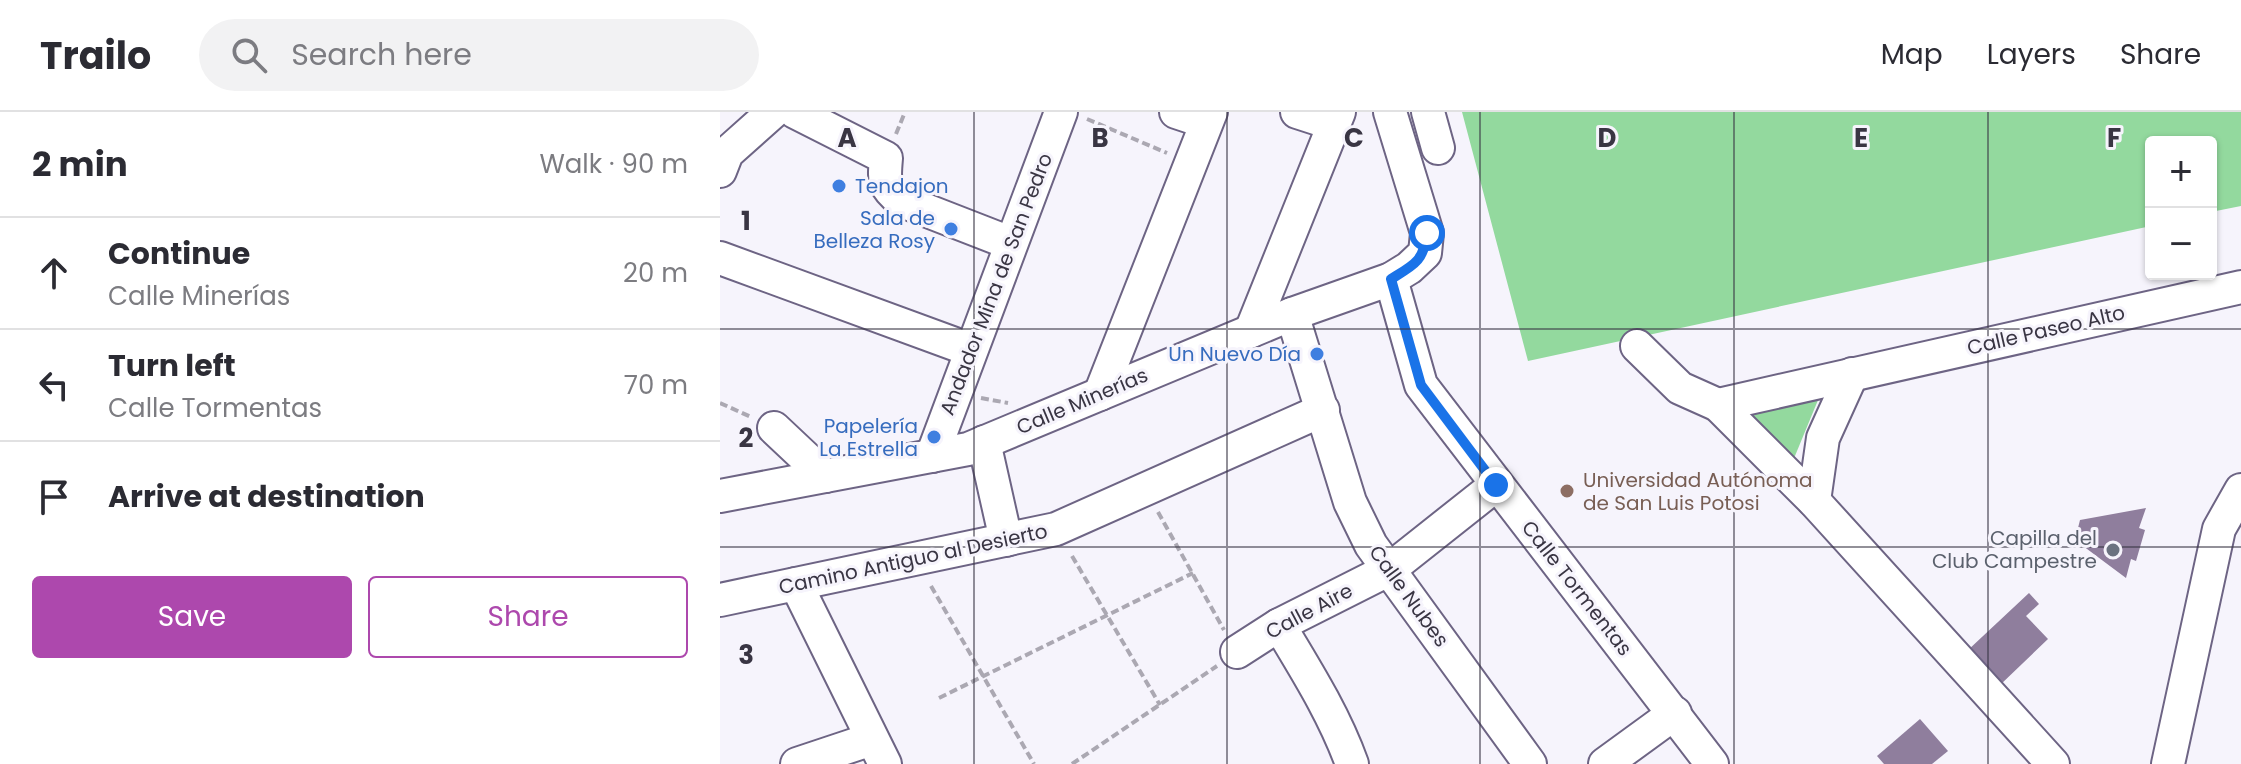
<!DOCTYPE html>
<meta charset="utf-8">
<style>
body{margin:0;font-family:Poppins,sans-serif;background:#f2f2f3;color:#2b2b33}
.controls{position:absolute;right:24px;top:24px;display:grid;overflow:hidden;border-radius:8px;box-shadow:0 2px 6px #0004}
.controls button{width:72px;height:72px;display:grid;place-items:center;padding:0;border:0;border-bottom:2px solid #e1e1e2;background:#fff;color:#2b2b33;font:40px sans-serif}
.stop{position:absolute;width:24px;height:24px;margin:-18px;border:6px solid #1a73e8;border-radius:50%;background:#fff}
.stop.end{background:#1a73e8;border-color:#fff;box-shadow:0 2px 8px #0008}
.list{margin:0;padding:0;list-style:none}
h2{display:flex;justify-content:space-between;align-items:center;height:104px;margin:0;padding:0 32px;font-size:34px}
h2 small{font-size:26px;font-weight:400;color:#7c7c81}
.list li{display:grid;grid-template-columns:52px 1fr auto;gap:24px;align-items:center;box-sizing:border-box;height:112px;padding:0 32px;border-top:2px solid #e1e1e2}
.list b{display:block;font-size:30px;white-space:nowrap}
.list p{margin:0;font-size:26px;white-space:nowrap;color:#7c7c81}
.list em{font-size:26px;font-style:normal;color:#7c7c81}
.actions{display:flex;gap:16px;padding:24px 32px}
.actions a{flex:1;padding:18px 0;border:2px solid #ad48ad;border-radius:8px;text-align:center;font-size:28px;color:#ad48ad}
.actions .main{background:#ad48ad;color:#fff}
.icon{flex:none;width:44px;height:44px;fill:none;stroke:currentColor;stroke-width:2;stroke-linecap:round;stroke-linejoin:round}
.map{position:relative;flex:none;width:1521px;height:652px;overflow:hidden}
header{display:flex;align-items:center;gap:48px;box-sizing:border-box;height:112px;padding:0 40px;background:#fff;border-bottom:2px solid #e1e1e2}
header strong{font-size:38px}
nav{display:flex;gap:44px;margin-inline-start:auto;font-size:28px}
.search{width:560px;height:72px;background:#f2f2f3;display:flex;align-items:center;gap:20px;box-sizing:border-box;padding:0 28px;border-radius:44px;color:#7c7c81;font-size:30px}
main{display:flex}
aside{flex:1;background:#fff}
.map>svg:first-child{display:block}
.green{fill:#93d99e}
.building{fill:#8f7e9d}
.lines{fill:none;stroke-linecap:round;stroke-linejoin:round}
.minor-casing{stroke:#6d6484;stroke-width:36}
.path{stroke:#aba8b2;stroke-width:4;stroke-dasharray:8 4;stroke-linecap:butt}
.minor{stroke:#fff;stroke-width:32}
.route{stroke:#1a73e8;stroke-width:10}
.grid{fill:none;stroke:#393543;stroke-width:2;stroke-opacity:0.55}
.shop-dot{fill:#3f7fe0;stroke:#f6f4fc;stroke-width:3}
.education-dot{fill:#8d6e63;stroke:#f6f4fc;stroke-width:3}
.worship-dot{fill:#6b7280;stroke:#f6f4fc;stroke-width:3}
.labels{text-anchor:middle;dominant-baseline:central;stroke-width:6;stroke-linejoin:round;paint-order:stroke}
.shop-label{font-size:20px;fill:#366cbe;stroke:#f6f4fc;text-anchor:end}
.street-label{font-size:20px;fill:#393543;stroke:#f6f4fc}
.education-label{font-size:20px;fill:#785e54;stroke:#f6f4fc;text-anchor:start}
.worship-label{font-size:20px;fill:#5b616d;stroke:#f6f4fc;text-anchor:end}
.grid-label{font-size:26px;text-anchor:middle;font-weight:bold;fill:#393543;stroke:#f6f4fc;stroke-width:6;stroke-linejoin:round;paint-order:stroke}
</style>
<header>
<strong>Trailo</strong>
<div class="search"><svg class="icon" aria-label="search" viewBox="0 0 24 24"><circle cx="10" cy="10" r="6"/><path d="M15 15l6 6"/></svg>Search here</div>
<nav><a>Map</a><a>Layers</a><a>Share</a></nav>
</header>
<main>
<aside>
<h2>2 min<small>Walk · 90 m</small></h2>
<ul class="list">
<li><svg class="icon" aria-label="ahead" viewBox="0 0 24 24"><path d="M12 20V5M6 11l6-6 6 6"/></svg><div><b>Continue</b><p>Calle Minerías</p></div><em>20 m</em></li>
<li><svg class="icon" aria-label="left" viewBox="0 0 24 24"><path d="M17 20v-9H6M10 6l-5 5 5 5"/></svg><div><b>Turn left</b><p>Calle Tormentas</p></div><em>70 m</em></li>
<li><svg class="icon" aria-label="arrive" viewBox="0 0 24 24"><path d="M6 21V4h12l-3 4 3 4H6"/></svg><div><b>Arrive at destination</b></div></li>
</ul>
<div class="actions"><a class="main">Save</a><a>Share</a></div>
</aside>
<div class="map">
<svg width="1521" height="652" viewBox="0 0 1521 652">
<rect width="100%" height="100%" fill="#f6f4fc"/>
<g class="green">
<polygon points="742,0 1521,0 1521,94 1491,100 1491,30 1431,30 1431,114 808,249"/>
<polygon points="1103,276 1070,356 1017,303"/>
</g>
<g class="building">
<polygon points="1426,396 1419,416 1425,418 1416,449 1411,447 1406,466 1355,428 1360,408"/>
<polygon points="1309,481 1319,492 1306,504 1328,527 1279,574 1247,539"/>
<polygon points="1200,607 1228,639 1212,652 1164,652 1157,644"/>
</g>
<g class="lines">
<g class="minor-casing">
<g id="minor">
<path d="M75 0 166 46C164 69 163 75 182 89L290 131"/>
<polyline points="456,0 486,10"/>
<polyline points="577,0 614,12"/>
<polyline points="708,0 718,36"/>
<polyline points="0,59 7,41 53,0"/>
<polyline points="0,146 251,238"/>
<polyline points="671,167 701,273 992,652"/>
<polyline points="572,202 630,390 651,433 810,652"/>
<polyline points="531,219 619,0"/>
<polyline points="917,234 960,276 998,293 1521,175"/>
<polyline points="380,282 491,0"/>
<polyline points="998,293 1094,389 1333,652"/>
<polyline points="54,316 105,364"/>
<polyline points="264,330 286,428"/>
<polyline points="212,344 341,0"/>
<polyline points="0,384 248,337 572,202 671,167 689,156 705,141 707,121 670,0"/>
<polyline points="1094,389 1103,326 1132,262"/>
<polyline points="76,472 165,652"/>
<polyline points="0,488 336,417 603,298"/>
<path d="M559 513C586 558 614 602 632 652"/>
<polyline points="517,540 559,513 670,457 776,373"/>
<polyline points="77,652 152,627"/>
<polyline points="885,652 955,601"/>
<polyline points="1448,652 1499,417 1521,378"/>
</g>
</g>
<g class="path">
<polyline points="367,7 447,41"/>
<polyline points="176,22 185,0"/>
<polyline points="261,286 288,291"/>
<polyline points="0,291 31,305"/>
<polyline points="438,400 504,518"/>
<polyline points="352,444 440,593"/>
<polyline points="211,474 314,652"/>
<polyline points="219,586 473,461"/>
<polyline points="352,652 497,554"/>
</g>
<use href="#minor" class="minor"/>
</g>
<g class="lines">
<path class="route" d="M707 121C704 149 694 153 671 167L701 273 776 373"/>
</g>
<path class="grid" d="M254 0V652M507 0V652M760 0V652M1014 0V652M1268 0V652M0 217H1521M0 435H1521"/>
<g class="shop-dot">
<circle cx="119" cy="74" r="8"/>
<circle cx="231" cy="117" r="8"/>
<circle cx="597" cy="242" r="8"/>
<circle cx="214" cy="325" r="8"/>
</g>
<circle class="education-dot" cx="847" cy="379" r="8"/>
<circle class="worship-dot" cx="1393" cy="438" r="8"/>
<g class="labels">
<g class="shop-label">
<text x="135" y="74" text-anchor="start">Tendajon</text>
<text x="215" y="106">Sala de<tspan x="215" dy="23">Belleza Rosy</tspan></text>
<text x="581" y="242">Un Nuevo Día</text>
<text x="198" y="314">Papelería<tspan x="198" dy="23">La Estrella</tspan></text>
</g>
<g class="street-label">
<text transform="translate(276 172) rotate(-69)">Andador Mina de San Pedro</text>
<text transform="translate(1326 218) rotate(-13)">Calle Paseo Alto</text>
<text transform="translate(362 289) rotate(-23)">Calle Minerías</text>
<text transform="translate(193 447) rotate(-12)">Camino Antiguo al Desierto</text>
<text transform="translate(857 476) rotate(52)">Calle Tormentas</text>
<text transform="translate(689 484) rotate(54)">Calle Nubes</text>
<text transform="translate(589 499) rotate(-28)">Calle Aire</text>
</g>
<g class="education-label">
<text x="863" y="368">Universidad Autónoma<tspan x="863" dy="23">de San Luis Potosi</tspan></text>
</g>
<g class="worship-label">
<text x="1377" y="426">Capilla del<tspan x="1377" dy="23">Club Campestre</tspan></text>
</g>
</g>
<g class="grid-label">
<text x="127" y="35">A</text>
<text x="380" y="35">B</text>
<text x="634" y="35">C</text>
<text x="887" y="35">D</text>
<text x="1141" y="35">E</text>
<text x="1394" y="35">F</text>
<text x="26" y="118">1</text>
<text x="26" y="335">2</text>
<text x="26" y="552">3</text>
</g>
</svg>
<div class="controls">
<button>+</button>
<button>−</button>
</div>
<div class="stop" style="left:707px;top:121px"></div>
<div class="stop end" style="left:776px;top:373px"></div>
</div>
</main>
